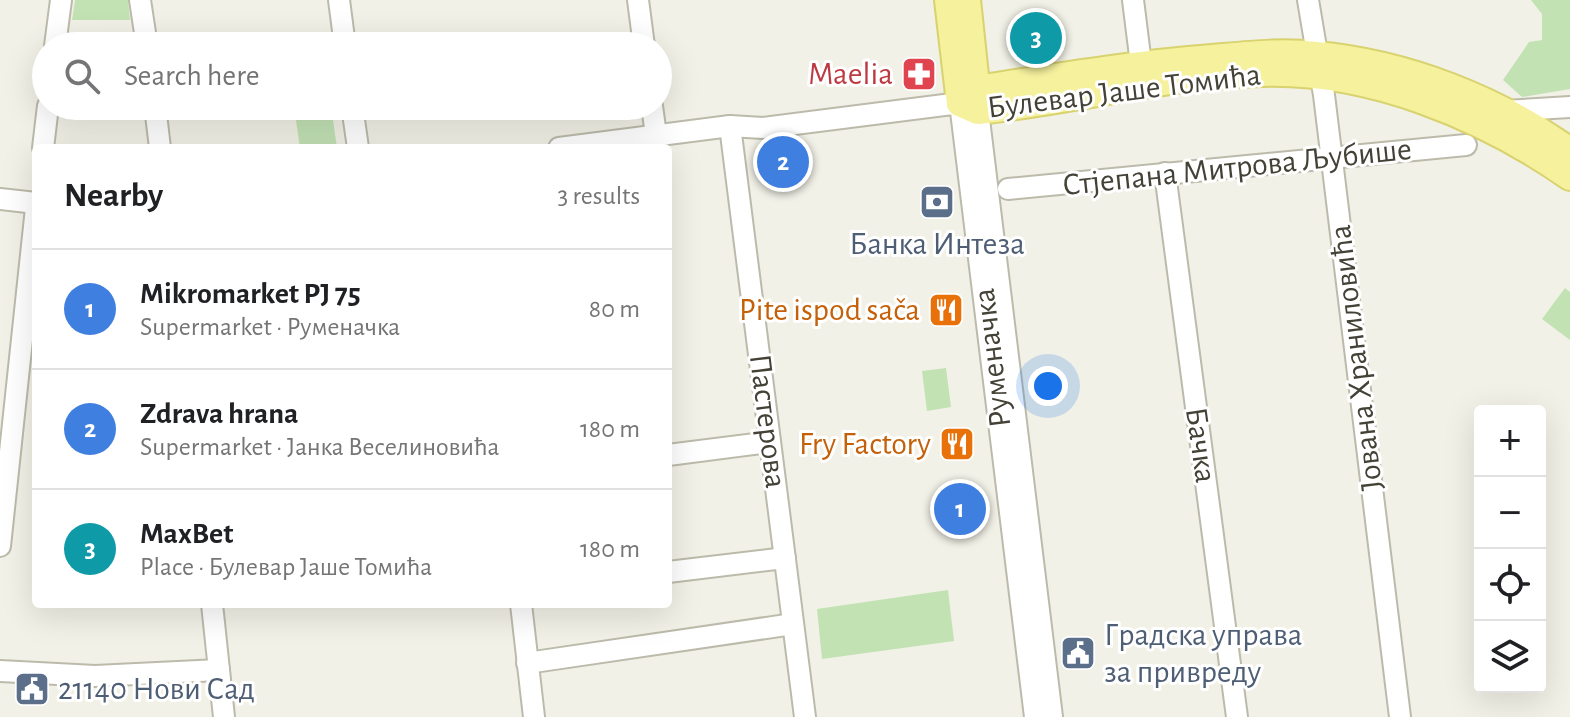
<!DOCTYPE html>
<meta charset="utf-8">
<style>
body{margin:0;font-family:"Alegreya Sans",sans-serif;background:#f2f2f2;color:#202124}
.controls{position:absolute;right:24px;bottom:24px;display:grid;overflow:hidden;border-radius:8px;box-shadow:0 8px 32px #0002}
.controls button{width:72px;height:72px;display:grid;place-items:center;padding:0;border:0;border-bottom:2px solid #e0e0e0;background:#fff;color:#202124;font:40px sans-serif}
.you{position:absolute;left:1048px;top:386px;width:28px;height:28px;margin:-20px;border:6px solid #fff;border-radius:50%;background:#1a73e8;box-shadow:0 0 0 12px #1a73e833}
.badge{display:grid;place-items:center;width:52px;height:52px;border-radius:50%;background:#d93025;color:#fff;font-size:26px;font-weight:700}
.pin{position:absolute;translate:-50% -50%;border:4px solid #fff;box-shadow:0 2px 8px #0006}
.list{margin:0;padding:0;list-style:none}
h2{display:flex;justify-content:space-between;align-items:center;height:104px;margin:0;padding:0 32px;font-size:34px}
h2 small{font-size:26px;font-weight:400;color:#757577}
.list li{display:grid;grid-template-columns:52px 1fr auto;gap:24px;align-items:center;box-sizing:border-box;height:120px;padding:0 32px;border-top:2px solid #e0e0e0}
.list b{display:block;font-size:30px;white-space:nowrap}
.list p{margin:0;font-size:26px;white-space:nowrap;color:#757577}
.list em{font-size:26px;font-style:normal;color:#757577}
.icon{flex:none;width:44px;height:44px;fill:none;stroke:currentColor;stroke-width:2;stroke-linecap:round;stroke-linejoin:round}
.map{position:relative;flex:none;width:1570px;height:717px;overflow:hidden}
.search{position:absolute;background:#fff;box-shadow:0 8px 32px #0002;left:32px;top:32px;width:640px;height:88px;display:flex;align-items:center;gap:20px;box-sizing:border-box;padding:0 28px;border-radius:44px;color:#757577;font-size:30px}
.panel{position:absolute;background:#fff;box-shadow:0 8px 32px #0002;left:32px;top:144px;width:640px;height:464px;border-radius:8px}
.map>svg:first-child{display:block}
.green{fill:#c2e2b4}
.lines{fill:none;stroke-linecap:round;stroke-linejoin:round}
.minor-casing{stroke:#bcbbab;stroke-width:24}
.major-casing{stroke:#d8d26f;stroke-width:30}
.minor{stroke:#fff;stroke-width:20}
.major{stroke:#f5f19d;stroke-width:26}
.labels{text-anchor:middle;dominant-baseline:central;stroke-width:6;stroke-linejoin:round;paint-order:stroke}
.health-label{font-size:32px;fill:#be3a42;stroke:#fff;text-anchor:end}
.street-label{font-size:32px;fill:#444237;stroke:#fff}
.service-label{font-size:32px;fill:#4e5e75;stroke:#fff;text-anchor:start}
.food-label{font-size:32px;fill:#c56008;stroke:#fff;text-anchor:end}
</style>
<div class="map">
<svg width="1570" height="717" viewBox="0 0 1570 717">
<rect width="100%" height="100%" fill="#f2f1e7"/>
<g class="green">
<polygon points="75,0 128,0 130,20 72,20"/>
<polygon points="1531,0 1570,0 1570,89 1522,97 1503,80 1529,42 1542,40 1542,14"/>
<polygon points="294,106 331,106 337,148 300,148"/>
<polygon points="1565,288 1570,292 1570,340 1542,319"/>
<polygon points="946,368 951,407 927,411 922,371"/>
<polygon points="948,590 954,641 822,659 817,609"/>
</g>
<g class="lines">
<g class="minor-casing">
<g id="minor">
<polyline points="140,0 147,46"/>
<polyline points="339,0 345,46"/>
<polyline points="638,0 644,46"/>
<polyline points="1133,0 1141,64"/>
<polyline points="1308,0 1324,95 1400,717"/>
<polyline points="55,46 61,0"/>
<polyline points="155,106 160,148"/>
<polyline points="352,106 358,148"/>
<polyline points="652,106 656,135"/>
<polyline points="978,111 1052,717"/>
<polyline points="1505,111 1570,107"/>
<polyline points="730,126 805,717"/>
<polyline points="43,148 48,106"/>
<polyline points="559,148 730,126 763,128 960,103 1035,717"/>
<polyline points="1165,173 1237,717"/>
<polyline points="1008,189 1466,145"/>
<polyline points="0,199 36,203"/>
<polyline points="668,455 770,442"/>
<polyline points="0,546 36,208"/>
<polyline points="668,572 785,558"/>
<polyline points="212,604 224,717"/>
<polyline points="521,604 534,717"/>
<polyline points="527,663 793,624"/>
<polyline points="0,671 95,676 219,670"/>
</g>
</g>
<g class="major-casing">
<g id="major">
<polyline points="948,0 960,103"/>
<polyline points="967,0 978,104"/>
<path d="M960 103 977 89C1055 77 1133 64 1212 58 1247 55 1282 51 1316 55 1406 63 1497 99 1570 151"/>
<path d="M960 103 978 111C1073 101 1167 75 1263 73 1370 70 1483 116 1570 177"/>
</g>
</g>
<use href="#minor" class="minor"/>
<use href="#major" class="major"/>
</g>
<defs>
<g id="pharmacy-square" transform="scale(1.8)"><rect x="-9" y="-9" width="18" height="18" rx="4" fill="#e0444e" stroke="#fff"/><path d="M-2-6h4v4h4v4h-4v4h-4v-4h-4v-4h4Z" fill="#fff"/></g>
<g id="bank-square" transform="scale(1.8)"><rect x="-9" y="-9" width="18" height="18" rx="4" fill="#5c6f8a" stroke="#fff"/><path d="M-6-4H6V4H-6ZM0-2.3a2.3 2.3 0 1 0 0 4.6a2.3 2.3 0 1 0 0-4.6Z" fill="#fff"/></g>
<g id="restaurant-square" transform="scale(1.8)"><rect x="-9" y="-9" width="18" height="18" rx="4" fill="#e8710a" stroke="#fff"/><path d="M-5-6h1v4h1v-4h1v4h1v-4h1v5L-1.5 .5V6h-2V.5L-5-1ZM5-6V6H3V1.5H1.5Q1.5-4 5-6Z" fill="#fff"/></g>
<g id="civic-square" transform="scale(1.8)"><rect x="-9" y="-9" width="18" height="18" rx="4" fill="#5c6f8a" stroke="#fff"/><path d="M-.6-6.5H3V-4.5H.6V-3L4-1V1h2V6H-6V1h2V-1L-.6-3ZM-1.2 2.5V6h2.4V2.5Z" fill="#fff"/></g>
</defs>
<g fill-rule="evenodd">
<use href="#pharmacy-square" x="919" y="74"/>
<use href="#bank-square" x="937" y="202"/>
<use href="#restaurant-square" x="946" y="310"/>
<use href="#restaurant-square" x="957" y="444"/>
<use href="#civic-square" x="1078" y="653"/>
<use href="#civic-square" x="32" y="689"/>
</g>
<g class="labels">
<g class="health-label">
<text x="893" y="74">Maelia</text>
</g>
<g class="street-label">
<text transform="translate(1124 91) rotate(-7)">Булевар Јаше Томића</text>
<text transform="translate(1237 167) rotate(-6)">Стјепана Митрова Љубише</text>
<text transform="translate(992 358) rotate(-97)">Руменачка</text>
<text transform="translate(1356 358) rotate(-97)">Јована Храниловића</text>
<text transform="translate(768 421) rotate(83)">Пастерова</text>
<text transform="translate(1201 445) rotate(82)">Бачка</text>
</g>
<g class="service-label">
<text x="937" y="244" text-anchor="middle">Банка Интеза</text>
<text x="1104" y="635">Градска управа<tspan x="1104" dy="37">за привреду</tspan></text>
<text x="58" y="689">21140 Нови Сад</text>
</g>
<g class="food-label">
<text x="920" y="310">Pite ispod sača</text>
<text x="931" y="444">Fry Factory</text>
</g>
</g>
</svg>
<div class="controls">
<button>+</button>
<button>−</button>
<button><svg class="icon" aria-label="locate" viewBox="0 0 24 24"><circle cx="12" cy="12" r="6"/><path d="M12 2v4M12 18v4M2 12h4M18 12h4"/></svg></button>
<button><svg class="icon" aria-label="layers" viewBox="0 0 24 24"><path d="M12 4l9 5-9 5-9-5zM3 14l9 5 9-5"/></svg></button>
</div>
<div class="you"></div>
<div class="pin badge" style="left:960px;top:509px;background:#3f7fe0">1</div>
<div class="pin badge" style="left:783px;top:162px;background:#3f7fe0">2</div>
<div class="pin badge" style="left:1036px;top:38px;background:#0f9aa8">3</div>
<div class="search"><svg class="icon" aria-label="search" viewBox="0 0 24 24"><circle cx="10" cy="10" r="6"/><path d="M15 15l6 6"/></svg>Search here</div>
<section class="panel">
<h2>Nearby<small>3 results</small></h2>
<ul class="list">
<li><span class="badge" style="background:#3f7fe0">1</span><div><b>Mikromarket PJ 75</b><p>Supermarket · Руменачка</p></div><em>80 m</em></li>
<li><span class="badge" style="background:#3f7fe0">2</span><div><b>Zdrava hrana</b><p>Supermarket · Јанка Веселиновића</p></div><em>180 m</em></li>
<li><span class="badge" style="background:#0f9aa8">3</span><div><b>MaxBet</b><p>Place · Булевар Јаше Томића</p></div><em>180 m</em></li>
</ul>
</section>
</div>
